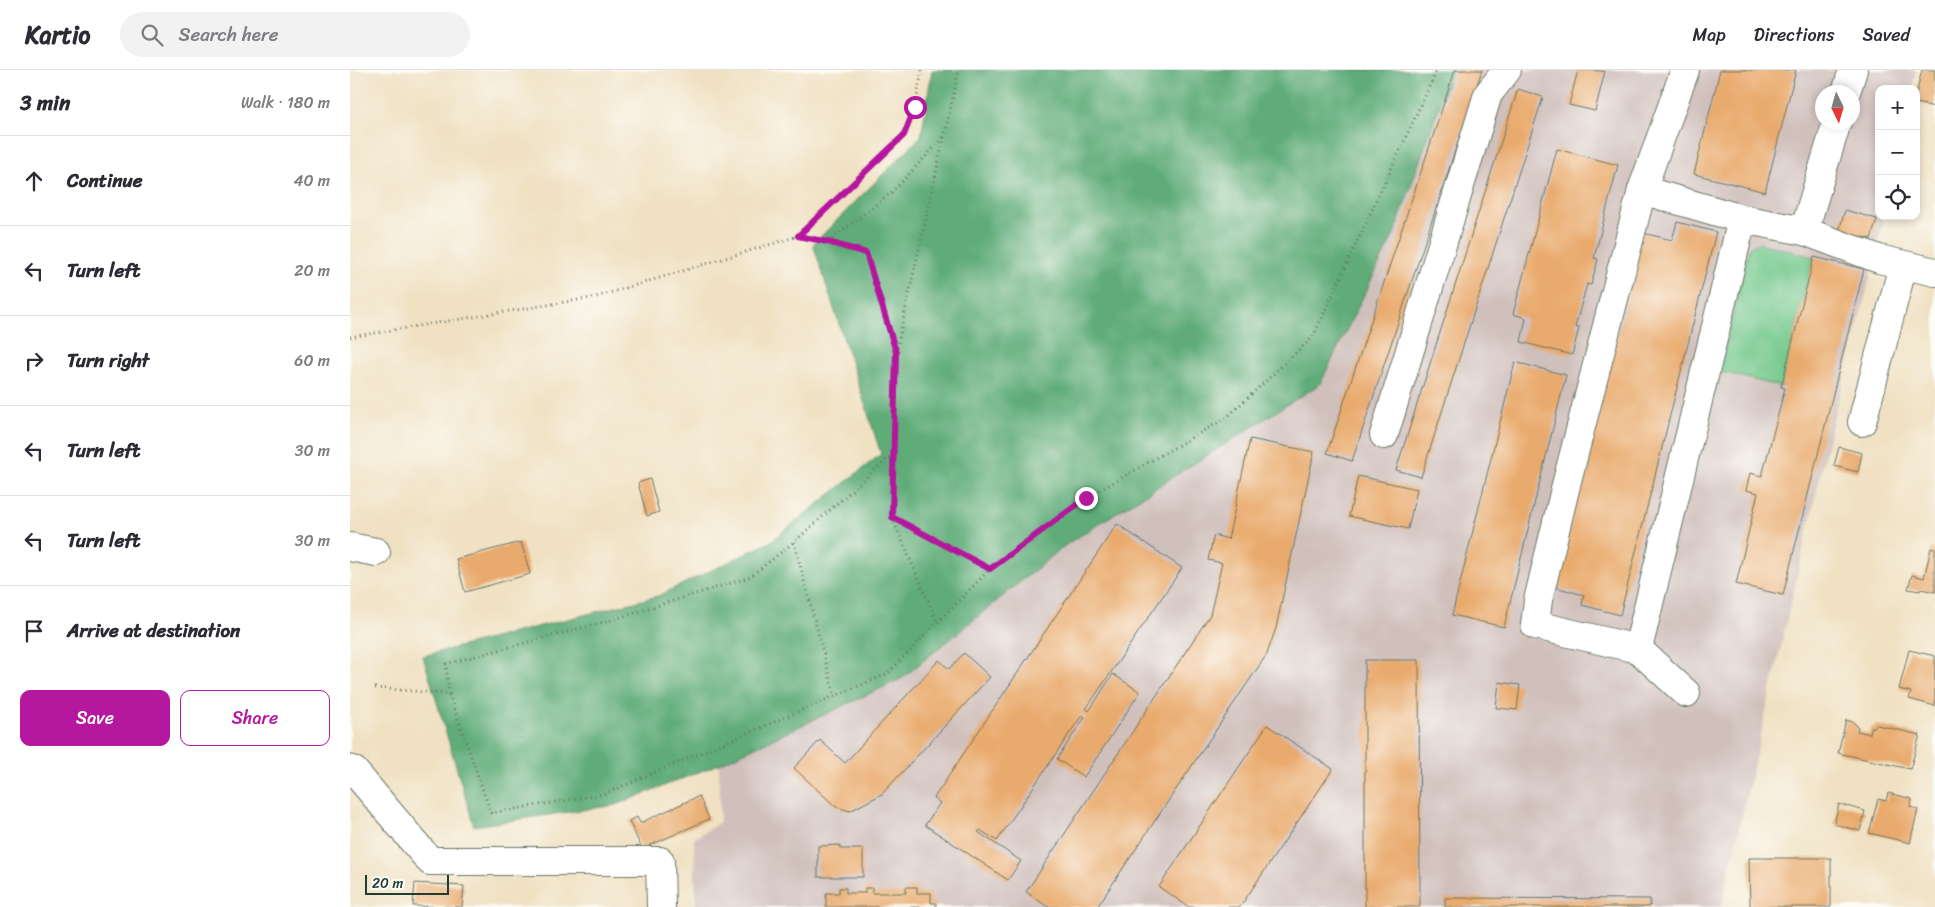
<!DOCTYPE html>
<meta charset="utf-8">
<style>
body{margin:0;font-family:Sriracha,sans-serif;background:#f2f2f3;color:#2b2b33}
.controls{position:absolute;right:15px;top:15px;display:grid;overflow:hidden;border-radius:10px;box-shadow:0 2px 8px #0003}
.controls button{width:45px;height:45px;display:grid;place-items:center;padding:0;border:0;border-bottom:1px solid #e1e1e2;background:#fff;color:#2b2b33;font:25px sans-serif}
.compass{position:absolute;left:1465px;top:15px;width:45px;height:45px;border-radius:50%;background:#fff;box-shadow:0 2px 8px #0003;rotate:175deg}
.scale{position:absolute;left:15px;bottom:12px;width:84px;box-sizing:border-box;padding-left:5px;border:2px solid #1f3d34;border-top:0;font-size:14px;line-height:18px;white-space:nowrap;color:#1f3d34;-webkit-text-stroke:4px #fdfcf7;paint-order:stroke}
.stop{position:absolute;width:15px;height:15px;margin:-11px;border:4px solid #b5179e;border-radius:50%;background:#fff}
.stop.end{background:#b5179e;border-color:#fff;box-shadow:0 1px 5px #0008}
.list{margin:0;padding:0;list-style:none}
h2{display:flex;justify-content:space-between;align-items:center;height:65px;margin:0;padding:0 20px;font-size:21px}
h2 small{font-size:16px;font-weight:400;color:#7c7c81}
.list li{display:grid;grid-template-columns:32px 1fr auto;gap:15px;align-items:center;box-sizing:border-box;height:90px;padding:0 20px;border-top:1px solid #e1e1e2}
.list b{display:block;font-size:19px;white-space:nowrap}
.list em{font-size:16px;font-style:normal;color:#7c7c81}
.actions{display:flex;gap:10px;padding:15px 20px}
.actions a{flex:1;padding:11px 0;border:1px solid #b5179e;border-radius:10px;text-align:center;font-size:18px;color:#b5179e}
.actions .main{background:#b5179e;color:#fff}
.icon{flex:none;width:28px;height:28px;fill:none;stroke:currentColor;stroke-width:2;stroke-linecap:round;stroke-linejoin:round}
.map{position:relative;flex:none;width:1585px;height:837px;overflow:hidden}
header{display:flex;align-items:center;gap:30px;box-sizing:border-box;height:70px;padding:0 25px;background:#fff;border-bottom:1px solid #e1e1e2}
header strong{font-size:24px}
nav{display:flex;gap:28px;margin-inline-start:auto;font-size:18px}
.search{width:350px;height:45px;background:#f2f2f3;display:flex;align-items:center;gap:12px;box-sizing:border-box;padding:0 18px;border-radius:28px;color:#7c7c81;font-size:19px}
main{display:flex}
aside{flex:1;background:#fff}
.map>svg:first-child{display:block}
.industrial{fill:#d0c0bc;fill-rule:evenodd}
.green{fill:#73c88c;stroke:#498260}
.forest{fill:#5eac78;stroke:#3e7456}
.building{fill:#e9aa6d}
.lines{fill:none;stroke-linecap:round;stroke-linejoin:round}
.minor-casing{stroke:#687666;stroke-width:30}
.path{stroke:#687666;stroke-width:3;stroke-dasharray:1 4;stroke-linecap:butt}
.minor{stroke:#fff;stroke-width:28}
.route{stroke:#b5179e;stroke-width:6}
</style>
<header>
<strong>Kartio</strong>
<div class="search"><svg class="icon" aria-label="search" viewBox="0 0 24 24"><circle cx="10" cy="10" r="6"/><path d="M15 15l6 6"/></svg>Search here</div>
<nav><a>Map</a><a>Directions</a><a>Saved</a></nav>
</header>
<main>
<aside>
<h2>3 min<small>Walk · 180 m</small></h2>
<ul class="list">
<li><svg class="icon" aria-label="ahead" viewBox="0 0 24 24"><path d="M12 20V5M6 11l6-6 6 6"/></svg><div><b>Continue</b></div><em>40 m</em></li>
<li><svg class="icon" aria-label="left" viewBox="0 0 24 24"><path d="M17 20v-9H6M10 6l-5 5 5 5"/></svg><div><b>Turn left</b></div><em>20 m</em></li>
<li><svg class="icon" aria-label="right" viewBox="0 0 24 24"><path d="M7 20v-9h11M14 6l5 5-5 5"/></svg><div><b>Turn right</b></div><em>60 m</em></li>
<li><svg class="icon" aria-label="left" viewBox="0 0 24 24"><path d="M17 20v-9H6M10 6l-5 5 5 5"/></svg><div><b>Turn left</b></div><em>30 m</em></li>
<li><svg class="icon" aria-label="left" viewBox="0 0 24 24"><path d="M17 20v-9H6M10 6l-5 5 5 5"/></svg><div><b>Turn left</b></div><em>30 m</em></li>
<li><svg class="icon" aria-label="arrive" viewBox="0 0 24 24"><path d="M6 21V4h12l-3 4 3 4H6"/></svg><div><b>Arrive at destination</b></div></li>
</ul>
<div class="actions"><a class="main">Save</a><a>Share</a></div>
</aside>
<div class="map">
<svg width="1585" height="837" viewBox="0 0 1585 837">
<rect width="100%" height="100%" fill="#fdfcf7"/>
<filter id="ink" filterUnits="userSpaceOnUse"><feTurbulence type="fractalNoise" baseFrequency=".02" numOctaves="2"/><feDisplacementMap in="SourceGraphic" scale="10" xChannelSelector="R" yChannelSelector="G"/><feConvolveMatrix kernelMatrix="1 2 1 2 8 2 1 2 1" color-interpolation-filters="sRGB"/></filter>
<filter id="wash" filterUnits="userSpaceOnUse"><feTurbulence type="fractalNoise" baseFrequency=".0096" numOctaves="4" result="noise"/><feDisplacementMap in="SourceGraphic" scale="20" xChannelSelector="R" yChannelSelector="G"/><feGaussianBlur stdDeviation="1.12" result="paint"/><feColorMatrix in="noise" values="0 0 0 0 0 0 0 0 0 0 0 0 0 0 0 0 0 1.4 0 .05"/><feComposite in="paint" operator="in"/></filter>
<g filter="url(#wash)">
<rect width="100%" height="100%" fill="#f0e1c3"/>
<path class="industrial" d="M1102 0H1566L1562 19H1529V146H1534L1523 196 1482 354 1371 837H346L344 769 370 752 369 694 551 609 717 474 1044 164ZM1472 22H1502V52H1472Z"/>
<polygon class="green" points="1409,173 1464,187 1431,317 1369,301 1399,177"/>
<polygon class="forest" points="582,0 1102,0 1044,164 970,314 717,474 551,609 369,694 266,735 124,756 73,586 308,526 420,472 531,384 463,174 571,66"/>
<g id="blocks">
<g class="building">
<polygon points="1105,0 1132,0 1002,391 977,383"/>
<polygon points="1228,0 1255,1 1245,41 1219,35"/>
<polygon points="1370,0 1446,0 1415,122 1344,104"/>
<polygon points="1572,0 1585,0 1585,37 1566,33 1566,24"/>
<polygon points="1168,19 1193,27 1071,407 1046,400"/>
<polygon points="1207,79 1268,95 1244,188 1248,189 1241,215 1237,214 1225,257 1229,258 1222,285 1171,272 1176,248 1163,244"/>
<polygon points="1495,140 1527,149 1521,169 1489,161"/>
<polygon points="1327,152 1366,162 1270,545 1232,535 1234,525 1205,517 1293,163 1322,170"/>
<polygon points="1464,187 1514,199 1433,525 1386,514 1408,423 1396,420 1400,403 1412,406 1435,318 1431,317"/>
<polygon points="1165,292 1216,305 1154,557 1102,545"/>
<polygon points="900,369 964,382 926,558 917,584 747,837 698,837 676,822 860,545 872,493 858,490 864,465 878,469"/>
<polygon points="1489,377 1512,383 1508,402 1484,396"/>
<polygon points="1008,406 1067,419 1058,459 999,446"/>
<polygon points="300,409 309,442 297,446 288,413"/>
<polygon points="767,454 832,498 736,639 739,641 763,604 790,622 734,707 707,689 735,647 732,645 647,771 630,760 628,762 671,791 658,810 575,755 590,733 584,728"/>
<polygon points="171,472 180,504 115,522 106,489"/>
<polygon points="1581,478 1585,479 1585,522 1571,519 1570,521 1558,519 1562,505 1574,508"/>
<polygon points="1559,580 1585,586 1585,636 1559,629 1561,622 1549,619"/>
<polygon points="614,583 640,607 532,724 500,741 486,737 444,698 470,670 495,693 589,590 599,599"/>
<polygon points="1015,590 1069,590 1070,837 1015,837"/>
<polygon points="1149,612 1170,615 1167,640 1146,638"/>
<polygon points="1496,650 1503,652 1508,657 1507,661 1520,664 1521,658 1527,655 1570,665 1560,699 1488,683"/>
<polygon points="917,655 983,699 890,837 839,837 809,817"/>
<polygon points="1538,723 1562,729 1560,737 1568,739 1560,773 1519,763 1528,729 1536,731"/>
<polygon points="349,726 359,749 292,779 279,751 287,747 290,753"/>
<polygon points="1489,734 1515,741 1510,761 1484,754"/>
<polygon points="490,775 490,779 513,779 513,807 468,807 468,776"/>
<polygon points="1399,788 1481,788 1481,837 1400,837"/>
<polygon points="65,813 114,816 112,837 63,836"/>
<polygon points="556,817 567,817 567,823 581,823 581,833 586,833 586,837 476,837 476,823 489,823 489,818 496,818 496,823 515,823 515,818 522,818 522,823 556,823"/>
<polygon points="1095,828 1300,829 1300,837 1095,837"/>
</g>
</g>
</g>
<g filter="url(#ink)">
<use href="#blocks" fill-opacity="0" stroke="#687666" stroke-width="1"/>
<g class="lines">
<g class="minor-casing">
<g id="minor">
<polyline points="1335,0 1292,120 1218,407 1188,530 1185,555 1288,579 1392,149"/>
<polyline points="1496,22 1503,0"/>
<polyline points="1292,120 1392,149 1454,161 1529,189 1585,202"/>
<polyline points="1454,161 1487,52"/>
<polyline points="1512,352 1553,195"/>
<polyline points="1034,365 1138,24 1157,0"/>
<polyline points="0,477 26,482"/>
<polyline points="1288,579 1336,623"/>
<polyline points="0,699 4,701 80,791 310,791 311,837"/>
</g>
</g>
<g class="path">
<polyline points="572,0 565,37 554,65 448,166 478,172 542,122 594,67"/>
<polyline points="479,172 516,183 546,282"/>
<polyline points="0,267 246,227 448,166"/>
<polyline points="542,448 588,553"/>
<polyline points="444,472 485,627"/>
<polyline points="640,499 736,428 876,348 963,267 1087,0"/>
<polyline points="25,618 99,624 141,743 254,724 537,604 640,499 542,447 546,282 609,0"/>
<polyline points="99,624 96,594 258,551 400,507 444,472 544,383"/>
</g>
<use href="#minor" class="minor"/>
</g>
</g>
<g class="lines" filter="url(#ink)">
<polyline class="route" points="565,37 554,65 448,166 478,172 516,183 546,282 542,447 640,499 736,428"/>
</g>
</svg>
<div class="controls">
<button>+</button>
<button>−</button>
<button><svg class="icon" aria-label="locate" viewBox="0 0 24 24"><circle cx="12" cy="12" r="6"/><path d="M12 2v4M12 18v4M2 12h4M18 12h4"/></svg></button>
</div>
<svg class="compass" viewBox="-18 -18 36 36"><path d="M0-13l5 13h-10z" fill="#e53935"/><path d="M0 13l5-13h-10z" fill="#7c7c81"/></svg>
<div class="scale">20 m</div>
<div class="stop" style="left:565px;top:37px"></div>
<div class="stop end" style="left:736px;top:428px"></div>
</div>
</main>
